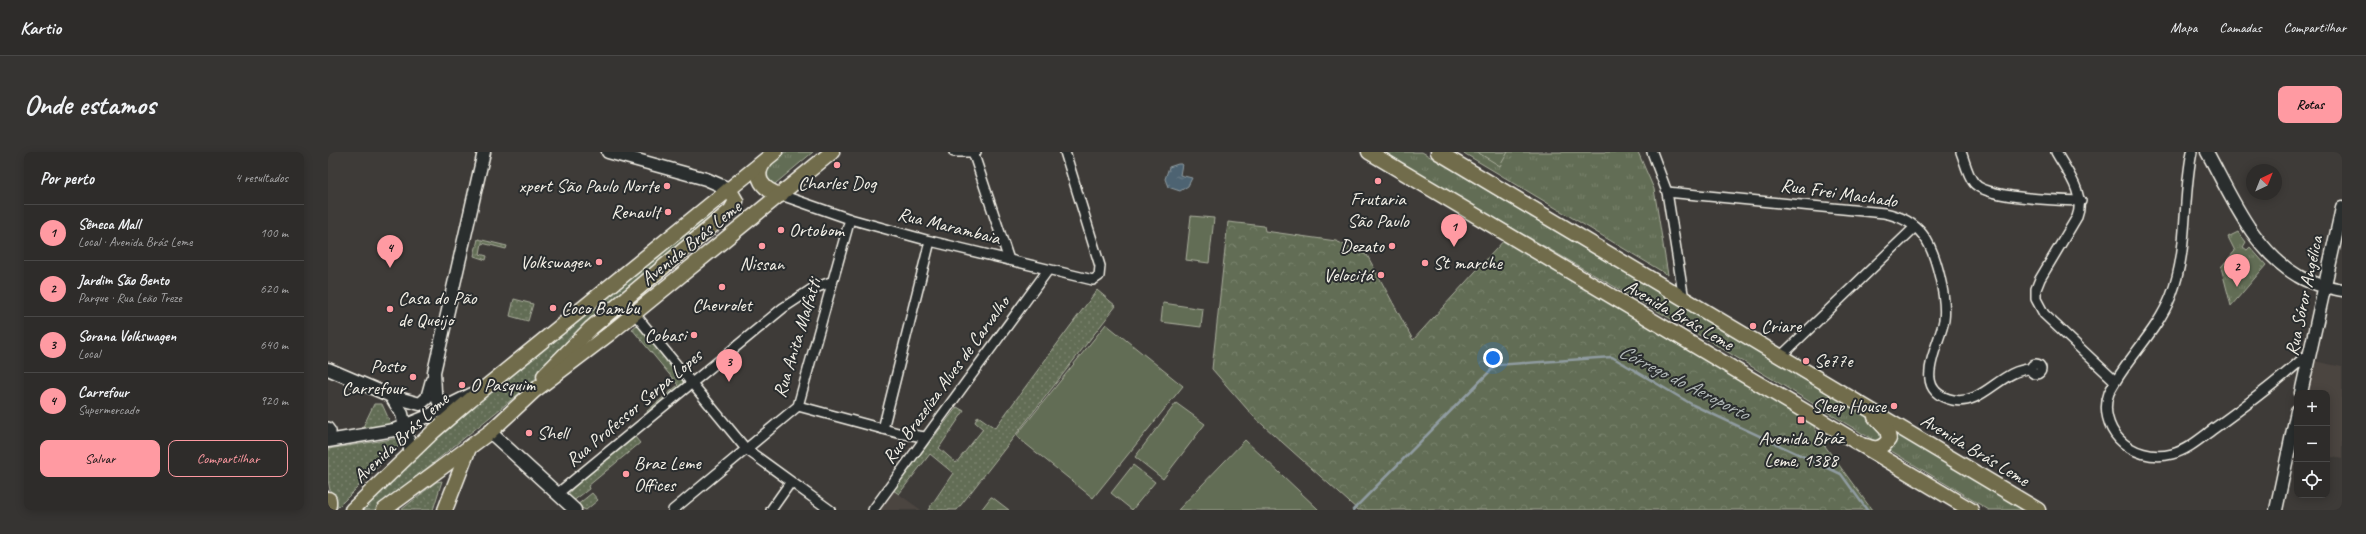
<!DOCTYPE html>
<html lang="pt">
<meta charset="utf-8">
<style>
body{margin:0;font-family:Caveat,sans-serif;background:#363432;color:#f1f3f6}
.controls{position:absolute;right:12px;bottom:12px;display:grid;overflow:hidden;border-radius:8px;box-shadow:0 2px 10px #0003}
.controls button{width:36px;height:36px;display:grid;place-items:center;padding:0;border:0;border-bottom:1px solid #494847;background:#2e2c2a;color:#f1f3f6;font:20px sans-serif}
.compass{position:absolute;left:1918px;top:12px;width:36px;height:36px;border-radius:50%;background:#2e2c2a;box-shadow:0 2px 10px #0003;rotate:43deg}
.you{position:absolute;left:1165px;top:206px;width:14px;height:14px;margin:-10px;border:3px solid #fff;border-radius:50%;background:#1a73e8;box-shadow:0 0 0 6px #1a73e833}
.badge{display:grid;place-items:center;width:26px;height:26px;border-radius:50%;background:#ff9aa2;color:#111;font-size:13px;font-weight:700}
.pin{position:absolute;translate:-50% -33px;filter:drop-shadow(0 1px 2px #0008)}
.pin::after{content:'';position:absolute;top:21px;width:14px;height:12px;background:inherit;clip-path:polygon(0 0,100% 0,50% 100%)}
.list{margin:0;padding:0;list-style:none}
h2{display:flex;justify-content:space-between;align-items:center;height:52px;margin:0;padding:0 16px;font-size:17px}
h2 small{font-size:13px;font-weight:400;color:#a7a7a8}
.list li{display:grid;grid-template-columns:26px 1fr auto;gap:12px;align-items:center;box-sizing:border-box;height:56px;padding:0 16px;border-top:1px solid #494847}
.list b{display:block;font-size:15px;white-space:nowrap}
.list p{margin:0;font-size:13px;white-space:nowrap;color:#a7a7a8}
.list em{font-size:13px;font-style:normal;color:#a7a7a8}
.actions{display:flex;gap:8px;padding:12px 16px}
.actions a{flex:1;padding:9px 0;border:1px solid #ff9aa2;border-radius:8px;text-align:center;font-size:14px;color:#ff9aa2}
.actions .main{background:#ff9aa2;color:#111}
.icon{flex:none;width:22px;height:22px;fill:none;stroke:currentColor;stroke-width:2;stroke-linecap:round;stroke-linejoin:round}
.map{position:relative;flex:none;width:2014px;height:358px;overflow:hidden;border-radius:8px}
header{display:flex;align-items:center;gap:24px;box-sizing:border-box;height:56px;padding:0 20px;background:#2e2c2a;border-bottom:1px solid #494847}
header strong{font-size:19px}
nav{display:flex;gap:22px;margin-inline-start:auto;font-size:14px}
.intro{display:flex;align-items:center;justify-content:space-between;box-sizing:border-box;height:96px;padding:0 24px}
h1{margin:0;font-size:28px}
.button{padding:10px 18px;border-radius:8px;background:#ff9aa2;color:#111;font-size:14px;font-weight:700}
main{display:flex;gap:24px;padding:0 24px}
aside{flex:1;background:#2e2c2a;border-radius:8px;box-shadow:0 2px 10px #0003}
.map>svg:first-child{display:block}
.built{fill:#4c4540}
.grass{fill:url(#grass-dots);stroke:#abaf9e}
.forest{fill:url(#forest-crowns);stroke:#abaf9e}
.park{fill:url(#park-tufts);stroke:#abaf9e}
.garden{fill:#626d54;stroke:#abaf9e}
.water{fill:url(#water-ripples);stroke:#909ca1}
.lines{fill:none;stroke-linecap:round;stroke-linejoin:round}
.stream{stroke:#909ca1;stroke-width:2.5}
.street-casing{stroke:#f4f1e8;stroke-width:12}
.secondary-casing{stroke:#f4f1e8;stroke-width:15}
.primary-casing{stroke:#f4f1e8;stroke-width:17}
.highway-casing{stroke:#f4f1e8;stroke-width:19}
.street{stroke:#2a2d2e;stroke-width:9}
.secondary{stroke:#2a2d2e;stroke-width:12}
.primary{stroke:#716c4b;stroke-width:14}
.highway{stroke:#716c4b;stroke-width:16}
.poi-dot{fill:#ff9aa2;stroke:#2a2d2e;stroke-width:1.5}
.labels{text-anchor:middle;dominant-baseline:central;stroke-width:4;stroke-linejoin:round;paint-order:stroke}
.poi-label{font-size:19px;fill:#f4f1e8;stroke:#2a2d2e;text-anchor:start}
.street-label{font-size:19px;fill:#f4f1e8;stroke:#2a2d2e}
.water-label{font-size:20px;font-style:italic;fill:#b2b9b9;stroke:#2a2d2e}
</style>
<header>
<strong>Kartio</strong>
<nav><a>Mapa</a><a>Camadas</a><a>Compartilhar</a></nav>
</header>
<div class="intro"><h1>Onde estamos</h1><a class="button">Rotas</a></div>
<main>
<aside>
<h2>Por perto<small>4 resultados</small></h2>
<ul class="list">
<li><span class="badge">1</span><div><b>Sêneca Mall</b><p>Local · Avenida Brás Leme</p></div><em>100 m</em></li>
<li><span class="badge">2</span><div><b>Jardim São Bento</b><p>Parque · Rua Leão Treze</p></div><em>620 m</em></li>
<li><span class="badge">3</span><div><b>Sorana Volkswagen</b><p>Local</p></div><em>640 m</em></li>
<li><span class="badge">4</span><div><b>Carrefour</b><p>Supermercado</p></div><em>920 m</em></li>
</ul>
<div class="actions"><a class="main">Salvar</a><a>Compartilhar</a></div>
</aside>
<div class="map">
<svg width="2014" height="358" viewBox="0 0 2014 358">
<defs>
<pattern id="grass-dots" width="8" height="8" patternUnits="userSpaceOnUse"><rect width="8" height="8" fill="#626d54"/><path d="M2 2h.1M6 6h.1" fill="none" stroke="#79826d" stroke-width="1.8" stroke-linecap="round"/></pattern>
<pattern id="forest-crowns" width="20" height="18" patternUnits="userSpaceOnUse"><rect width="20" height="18" fill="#626d54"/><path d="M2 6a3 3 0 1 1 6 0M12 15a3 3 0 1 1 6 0" fill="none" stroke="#79826d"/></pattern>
<pattern id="park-tufts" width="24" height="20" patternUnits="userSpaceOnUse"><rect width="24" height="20" fill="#626d54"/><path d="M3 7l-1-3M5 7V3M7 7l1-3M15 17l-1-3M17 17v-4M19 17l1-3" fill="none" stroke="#79826d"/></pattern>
<pattern id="water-ripples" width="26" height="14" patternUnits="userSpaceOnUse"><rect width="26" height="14" fill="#4e6472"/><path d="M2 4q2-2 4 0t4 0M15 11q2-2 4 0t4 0" fill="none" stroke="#687b86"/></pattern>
</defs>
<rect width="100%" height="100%" fill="#3e3b38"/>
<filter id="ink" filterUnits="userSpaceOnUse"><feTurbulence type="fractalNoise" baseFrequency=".025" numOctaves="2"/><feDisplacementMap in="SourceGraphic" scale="8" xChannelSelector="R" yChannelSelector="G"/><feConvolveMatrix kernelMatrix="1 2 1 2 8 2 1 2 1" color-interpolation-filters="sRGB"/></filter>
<g filter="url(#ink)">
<g class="built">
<polygon points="1986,209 2014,215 2014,307 1999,304 1999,241 1979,241"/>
<polygon points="565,338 593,358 552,358"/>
</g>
<g class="grass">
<polygon points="381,61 386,67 315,136 318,141 280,172 262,181 258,179 193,240 47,358 30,358 163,238"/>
<polygon points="150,87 179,94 178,97 154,91 152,102 159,104 158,108 146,104"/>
<polygon points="769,138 788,154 629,358 600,358 625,321 602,302 571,342 565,338 629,255 636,259 611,296 628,311 655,277 647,270 650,264 667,276"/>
<polygon points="186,147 205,152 200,169 182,164"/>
<polygon points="310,172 355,227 355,233 320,261 319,259 350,233 304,177"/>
<path d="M46 252H54L63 272C56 279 44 280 34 277Z"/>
<polygon points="307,285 312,291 260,334 261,337 244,350 240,342 247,334"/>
<polygon points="71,286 74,291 9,356 5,354 0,328 0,297"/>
<polygon points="114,329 105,358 73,358 108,330"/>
<polygon points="264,341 270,348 258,358 248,354"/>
</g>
<polygon class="forest" points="900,70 936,74 937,79 1008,89 1039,103 1085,188 1178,86 1481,266 1497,294 1544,358 1030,358 926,265 884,217"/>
<g class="park">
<polygon points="457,0 485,0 435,42 423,25"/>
<polygon points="1052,0 1094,0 1696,358 1661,358 1383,190"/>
<polygon points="1134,0 1310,0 1326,37 1340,123"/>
<polygon points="1910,80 1918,90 1915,95 1919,98 1922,95 1938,113 1903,154 1893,115 1907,99 1900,85"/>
</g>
<g class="garden">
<polygon points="1149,0 1180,0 1172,14"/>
<polygon points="863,64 886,66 881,111 858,108"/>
<polygon points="835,151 875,157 873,175 833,170"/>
<polygon points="778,172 855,234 765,346 688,284"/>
<polygon points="848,251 877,272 835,327 807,305"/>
<polygon points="917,288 990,357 990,358 850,358"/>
<polygon points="805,313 827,330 804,358 783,341"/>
<polygon points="663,345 664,345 681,358 653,358"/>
</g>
<polygon class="water" points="850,12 854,12 852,23 864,26 860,34 852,39 840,35 837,27 841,15"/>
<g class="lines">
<polyline class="stream" points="1025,358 1168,213 1284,205 1365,253 1513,322 1539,358"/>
<g class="street-casing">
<g id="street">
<polyline points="626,0 648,0"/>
<polyline points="645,0 681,108"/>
<polyline points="1324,0 1339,40 1356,148"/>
<path d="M1633 0C1637 10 1639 22 1646 31 1659 47 1731 48 1753 49"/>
<path d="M1728 0C1739 20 1758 42 1749 65L1712 127 1708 137V147L1716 162 1787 229"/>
<path d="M1864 0C1854 48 1861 98 1843 144 1829 180 1798 207 1781 241 1775 257 1780 275 1791 287 1804 301 1825 307 1844 302 1860 298 1874 285 1888 275 1920 252 1952 228 1981 201"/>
<path d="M1339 40 1556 61C1572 64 1585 70 1595 83 1608 99 1619 147 1616 168 1612 193 1581 239 1625 248 1655 254 1673 217 1703 217"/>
<polyline points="453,43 522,67 602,89 765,128 771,124 772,114 737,0"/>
<polyline points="306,161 418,297 502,358"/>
<polyline points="1452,205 1587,75"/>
<circle cx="1708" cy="217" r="5"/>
<polyline points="470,254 570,281 597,285"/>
<polyline points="0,275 3,279 3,289"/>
<polyline points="555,277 602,89"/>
<polyline points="229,342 455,156 484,137 503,130"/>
<polyline points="345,358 470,254 522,67"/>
<polyline points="443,358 462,331"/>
<polyline points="545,358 720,118"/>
</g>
</g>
<g class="secondary-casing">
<g id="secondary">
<polyline points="280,0 378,27 401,37"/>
<path d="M1879 0C1903 44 1925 98 1970 124 1983 132 2000 135 2014 138"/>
<polyline points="0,217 63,244 92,252 99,246 104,228"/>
<polyline points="1973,241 2014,56"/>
<polyline points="63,244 74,262 83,301"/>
<polyline points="114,258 107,240 106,220 156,0"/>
<polyline points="162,280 247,358"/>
<polyline points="0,289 66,278 98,265 144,242"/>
<polyline points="1948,358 1969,259"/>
</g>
</g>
<g class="primary-casing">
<g id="primary">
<polyline points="1041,0 1643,358"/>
<polyline points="1110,0 1710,358"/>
<path d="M437 9C424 25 435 38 453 43"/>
<polyline points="216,224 263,176 403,58 408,49 401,37"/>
<path d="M1538 294C1547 298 1555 297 1561 287L1559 278 1547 265"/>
<polyline points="24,358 106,279 143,247 447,0"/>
<polyline points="56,358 162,280 206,239 281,182 504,0"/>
<polyline points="117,358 141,296"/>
</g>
</g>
<g class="highway-casing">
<polyline id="highway" points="0,348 0,353"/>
</g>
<use href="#street" class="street"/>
<use href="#secondary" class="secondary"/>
<use href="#primary" class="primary"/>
<use href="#highway" class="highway"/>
</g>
</g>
<g class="poi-dot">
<circle cx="509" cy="13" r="4"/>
<circle cx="1050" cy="29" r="4"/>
<circle cx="339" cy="34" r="4"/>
<circle cx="340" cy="60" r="4"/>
<circle cx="453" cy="78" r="4"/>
<circle cx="434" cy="94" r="4"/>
<circle cx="1064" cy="94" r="4"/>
<circle cx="271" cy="110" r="4"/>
<circle cx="1097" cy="111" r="4"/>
<circle cx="1053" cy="123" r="4"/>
<circle cx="394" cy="135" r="4"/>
<circle cx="225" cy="156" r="4"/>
<circle cx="62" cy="157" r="4"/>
<circle cx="1425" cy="174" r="4"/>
<circle cx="366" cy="183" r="4"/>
<circle cx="1478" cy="209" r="4"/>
<circle cx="85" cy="225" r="4"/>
<circle cx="134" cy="233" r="4"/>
<circle cx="1566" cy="254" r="4"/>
<rect x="1469" y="264" width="8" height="8" rx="2"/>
<circle cx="201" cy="281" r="4"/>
<circle cx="298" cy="322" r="4"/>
</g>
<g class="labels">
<g class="poi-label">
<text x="509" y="31" text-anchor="middle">Charles Dog</text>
<text x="331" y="34" text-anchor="end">xpert São Paulo Norte</text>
<text x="1050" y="47" text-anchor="middle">Frutaria<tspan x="1050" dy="22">São Paulo</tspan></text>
<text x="332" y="60" text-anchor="end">Renault</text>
<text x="461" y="78">Ortobom</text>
<text x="1056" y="94" text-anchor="end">Dezato</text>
<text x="263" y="110" text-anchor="end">Volkswagen</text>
<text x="1105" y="111">St marche</text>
<text x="434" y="112" text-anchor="middle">Nissan</text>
<text x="1045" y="123" text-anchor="end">Velocitá</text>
<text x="70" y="146">Casa do Pão<tspan x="70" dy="22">de Queijo</tspan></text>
<text x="394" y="153" text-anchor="middle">Chevrolet</text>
<text x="233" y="156">Coco Bambu</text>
<text x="1433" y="174">Criare</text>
<text x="358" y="183" text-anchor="end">Cobasi</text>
<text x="1486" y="209">Se77e</text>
<text x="77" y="214" text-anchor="end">Posto<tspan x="77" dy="22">Carrefour</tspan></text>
<text x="142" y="233">O Pasquim</text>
<text x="1558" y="254" text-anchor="end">Sleep House</text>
<text x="209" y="281">Shell</text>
<text x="1473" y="286" text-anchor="middle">Avenida Bráz<tspan x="1473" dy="22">Leme, 1388</tspan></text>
<text x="306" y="311">Braz Leme<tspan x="306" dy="22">Offices</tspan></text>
</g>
<g class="street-label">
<text transform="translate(1511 41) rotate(8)">Rua Frei Machado</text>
<text transform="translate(621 74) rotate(14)">Rua Marambaia</text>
<text transform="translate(363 91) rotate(-39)">Avenida Brás Leme</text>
<text transform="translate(1976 144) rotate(-78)">Rua Sóror Angélica</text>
<text transform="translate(1351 163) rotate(30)">Avenida Brás Leme</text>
<text transform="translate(469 186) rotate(-73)">Rua Anita Malfatti</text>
<text transform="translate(618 228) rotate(-54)">Rua Brazeliza Alves de Carvalho</text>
<text transform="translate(306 256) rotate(-40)">Rua Professor Serpa Lopes</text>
<text transform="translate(73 286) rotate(-43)">Avenida Brás Leme</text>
<text transform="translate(1647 298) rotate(31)">Avenida Brás Leme</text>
</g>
<g class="water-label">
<text transform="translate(1356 230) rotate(27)">Córrego do Aeroporto</text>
</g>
</g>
</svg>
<div class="controls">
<button>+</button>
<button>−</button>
<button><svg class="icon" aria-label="locate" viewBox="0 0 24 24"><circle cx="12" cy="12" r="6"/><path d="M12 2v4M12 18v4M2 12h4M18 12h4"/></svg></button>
</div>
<svg class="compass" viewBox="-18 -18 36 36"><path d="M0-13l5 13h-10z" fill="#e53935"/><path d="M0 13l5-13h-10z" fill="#a7a7a8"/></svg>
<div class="you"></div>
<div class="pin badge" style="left:1126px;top:95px">1</div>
<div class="pin badge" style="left:1909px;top:135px">2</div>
<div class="pin badge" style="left:401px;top:230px">3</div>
<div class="pin badge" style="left:62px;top:116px">4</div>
</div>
</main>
